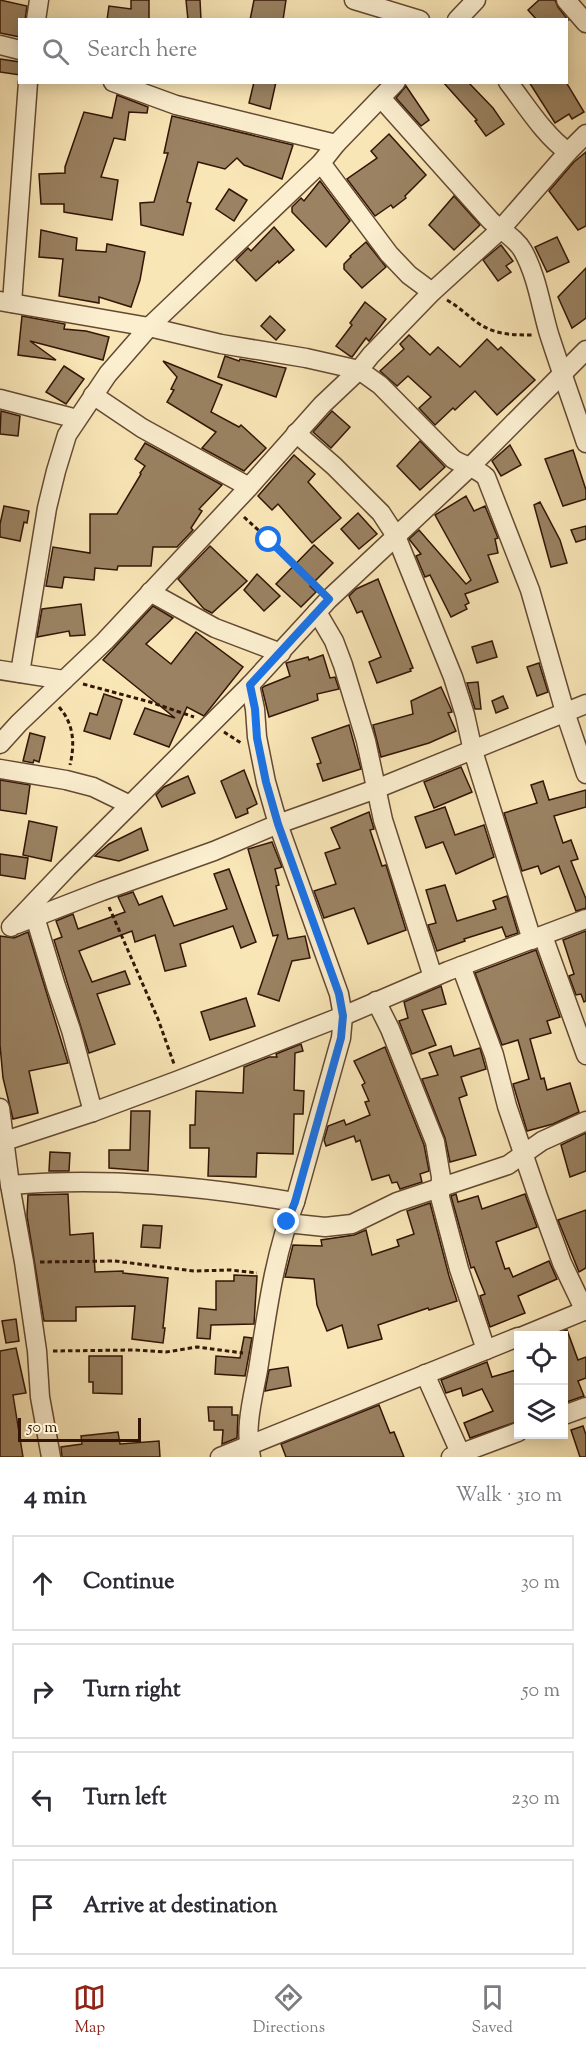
<!DOCTYPE html>
<meta charset="utf-8">
<style>
body{margin:0;font-family:"Sorts Mill Goudy",serif;background:#f2f2f3;color:#2b2b33}
.controls{position:absolute;right:18px;bottom:18px;display:grid;overflow:hidden;border-radius:0px;box-shadow:0 3px 15px #0003}
.controls button{width:54px;height:54px;display:grid;place-items:center;padding:0;border:0;border-bottom:2px solid #e1e1e2;background:#fff;color:#2b2b33;font:30px sans-serif}
.scale{position:absolute;left:18px;bottom:15px;width:123px;box-sizing:border-box;padding-left:6px;border:3px solid #331505;border-top:0;font-size:16px;line-height:21px;white-space:nowrap;color:#331505;-webkit-text-stroke:4px #fbefd0;paint-order:stroke}
.stop{position:absolute;width:18px;height:18px;margin:-14px;border:4px solid #1a73e8;border-radius:50%;background:#fff}
.stop.end{background:#1a73e8;border-color:#fff;box-shadow:0 2px 6px #0008}
.list{margin:0;padding:0;list-style:none}
h2{display:flex;justify-content:space-between;align-items:center;height:78px;margin:0;padding:0 24px;font-size:26px}
h2 small{font-size:20px;font-weight:400;color:#7c7c81}
.list li{display:grid;grid-template-columns:39px 1fr auto;gap:18px;align-items:center;box-sizing:border-box;height:96px;margin:0 12px 12px;padding:0 12px;border:2px solid #e1e1e2;border-radius:0px}
.list b{display:block;font-size:22px;white-space:nowrap}
.list em{font-size:20px;font-style:normal;color:#7c7c81}
.icon{flex:none;width:33px;height:33px;fill:none;stroke:currentColor;stroke-width:2;stroke-linecap:round;stroke-linejoin:round}
.map{position:relative;flex:none;width:586px;height:1457px;overflow:hidden}
.search{position:absolute;background:#fff;box-shadow:0 3px 15px #0003;left:18px;right:18px;top:18px;height:66px;display:flex;align-items:center;gap:15px;box-sizing:border-box;padding:0 21px;border-radius:0px;color:#7c7c81;font-size:22px}
.sheet{height:510px;background:#fff}
nav{display:flex;justify-content:space-around;align-items:center;box-sizing:border-box;height:84px;border-top:2px solid #e1e1e2;background:#fff;font-size:16px;color:#7c7c81}
nav a{display:grid;justify-items:center;gap:3px}
nav .on{color:#8f2418}
.map>svg:first-child{display:block}
.building{fill:#9a8262;stroke:#331505;stroke-width:1.5}
.lines{fill:none;stroke-linecap:round;stroke-linejoin:round}
.minor-casing{stroke:#644932;stroke-width:21}
.path{stroke:#331505;stroke-width:3;stroke-dasharray:4.5 3;stroke-linecap:butt}
.minor{stroke:#fbefd0;stroke-width:18}
.route{stroke:#1a73e8;stroke-width:8}
</style>
<div class="map">
<svg width="586" height="1457" viewBox="0 0 586 1457">
<rect width="100%" height="100%" fill="#f9e6b7"/>
<filter id="stains"><feTurbulence type="fractalNoise" baseFrequency=".00333" numOctaves="4"/><feColorMatrix values="0 0 0 0 .2 0 0 0 0 .09 0 0 0 0 .02 0 0 0 .5 -.17"/></filter>
<radialGradient id="worn" r=".72"><stop offset=".6" stop-color="#630" stop-opacity="0"/><stop offset="1" stop-color="#630" stop-opacity=".3"/></radialGradient>
<g class="building">
<polygon points="0,0 27,6 25,20 20,20 20,37 0,33"/>
<polygon points="131,0 149,0 149,20 107,20 109,6 131,9"/>
<polygon points="186,0 200,0 201,20 188,20"/>
<polygon points="254,0 286,0 283,20 250,20"/>
<polygon points="539,0 555,0 558,7 568,20 537,20 528,10"/>
<polygon points="0,59 20,62 20,75 0,72"/>
<polygon points="254,82 276,82 270,109 249,103"/>
<polygon points="443,82 468,82 493,108 504,124 486,136 475,121 477,120"/>
<polygon points="529,82 566,82 584,112 572,119 569,114 555,123"/>
<polygon points="406,86 429,120 421,126 396,98"/>
<polygon points="117,95 148,107 147,113 129,112 125,140 114,138 101,177 118,180 112,220 64,212 64,204 41,204 39,174 65,173 65,167 84,112 112,118"/>
<polygon points="172,116 293,145 282,179 244,165 237,158 225,169 198,162 187,202 191,203 183,235 141,225 140,203 154,202 168,153 164,153"/>
<polygon points="389,134 426,175 405,196 406,198 393,208 391,205 375,216 347,179 377,158 371,151"/>
<polygon points="586,152 586,226 578,230 549,191 574,162"/>
<polygon points="320,181 350,221 326,247 292,212 292,207 301,198 304,201"/>
<polygon points="229,189 247,200 234,221 216,209"/>
<polygon points="454,196 480,225 454,250 429,225"/>
<polygon points="274,227 294,250 279,263 278,261 256,281 236,260 248,248 251,251"/>
<polygon points="41,230 77,238 76,250 106,252 107,244 145,252 140,280 131,307 99,297 99,303 59,296 63,259 39,257"/>
<polygon points="557,237 569,262 547,272 535,247"/>
<polygon points="366,242 386,267 362,288 344,269 344,264 351,257 350,256"/>
<polygon points="501,245 513,261 506,266 511,272 498,281 483,260"/>
<polygon points="586,268 586,318 572,328 558,297"/>
<polygon points="365,302 386,319 369,341 366,338 352,357 350,356 336,346 352,325 350,323"/>
<polygon points="22,316 65,324 64,329 86,331 109,337 103,360 30,341 56,360 18,355"/>
<polygon points="270,316 285,330 276,340 261,326"/>
<polygon points="409,335 430,355 438,347 460,367 487,339 498,350 501,347 535,380 497,415 475,391 455,410 453,408 435,425 419,408 431,397 408,376 397,386 380,371 404,349 400,344"/>
<polygon points="225,356 239,361 240,359 286,368 276,397 218,377"/>
<polygon points="163,361 222,385 211,412 239,427 241,425 266,448 244,471 202,448 216,432 167,402 174,390 171,389 177,377"/>
<polygon points="64,366 84,379 66,404 46,392"/>
<polygon points="1,411 20,416 18,436 0,434"/>
<polygon points="332,411 350,427 331,448 313,432"/>
<polygon points="420,441 445,467 420,490 397,466"/>
<polygon points="145,443 222,485 199,509 202,511 191,528 193,530 177,547 153,547 151,566 118,566 117,570 95,568 94,580 64,577 62,588 46,586 53,547 90,553 90,514 117,514 141,474 140,473 145,466 135,459"/>
<polygon points="510,445 521,465 501,476 492,461"/>
<polygon points="573,450 586,490 586,499 563,506 545,459"/>
<polygon points="294,455 315,474 308,482 341,518 312,543 278,504 272,510 258,496"/>
<polygon points="466,496 474,511 485,506 498,538 495,539 498,553 488,555 498,582 465,594 469,603 465,605 467,609 451,617 430,575 425,577 416,556 421,554 409,539 419,530 466,584 471,580 435,515"/>
<polygon points="540,502 560,540 567,563 551,567 534,505"/>
<polygon points="4,506 29,511 27,523 24,522 20,541 0,537 0,524"/>
<polygon points="358,513 377,534 359,549 341,529"/>
<polygon points="586,526 586,539 576,542 571,530"/>
<polygon points="314,545 333,563 310,586 316,592 301,607 276,584"/>
<polygon points="210,546 247,581 212,613 204,609 178,579"/>
<polygon points="257,574 280,596 264,611 244,590"/>
<polygon points="378,579 413,668 410,669 411,671 377,683 369,662 381,657 362,611 357,613 349,596 356,589"/>
<polygon points="81,604 85,635 70,636 69,631 37,637 42,609"/>
<polygon points="153,606 173,618 146,644 171,664 196,632 243,667 204,716 187,707 169,747 134,734 145,708 175,718 103,660"/>
<polygon points="492,641 497,657 477,663 472,647"/>
<polygon points="323,655 330,678 335,677 339,689 317,694 318,700 269,717 262,688 265,686 290,676 286,663 308,657 309,660"/>
<polygon points="539,663 548,692 537,696 527,667"/>
<polygon points="478,682 481,709 475,709 467,683"/>
<polygon points="441,687 451,709 452,712 448,713 456,731 429,743 381,757 373,725 413,714 411,701"/>
<polygon points="104,694 122,700 110,739 84,731 90,713 97,715"/>
<polygon points="503,696 508,708 496,713 492,701"/>
<polygon points="349,725 361,769 323,781 317,764 321,763 312,738"/>
<polygon points="30,733 45,737 39,762 34,760 33,763 23,761"/>
<polygon points="461,767 472,792 434,808 424,782"/>
<polygon points="244,770 257,804 247,809 248,813 236,818 221,781"/>
<polygon points="188,776 195,793 162,807 156,795 164,787"/>
<polygon points="0,780 30,785 26,814 0,810"/>
<polygon points="543,781 549,800 586,790 586,807 554,816 563,843 571,840 578,859 571,861 586,899 586,908 576,911 559,866 541,874 538,866 522,871 504,813 537,803 531,785"/>
<polygon points="445,807 455,835 484,825 494,857 456,874 443,842 426,848 415,817"/>
<polygon points="369,812 374,829 370,830 382,866 386,865 406,930 368,944 354,908 324,918 314,891 336,884 325,853 340,848 331,828"/>
<polygon points="29,821 57,827 51,861 23,855"/>
<polygon points="141,828 148,850 119,861 95,856 109,844"/>
<polygon points="272,842 282,867 275,869 279,885 276,886 288,939 305,936 310,958 292,961 279,1001 258,994 278,935 273,936 248,849"/>
<polygon points="0,854 28,858 25,879 0,875"/>
<polygon points="229,869 256,942 241,948 233,926 180,944 186,966 165,971 155,935 135,942 132,931 79,951 92,982 125,971 130,984 97,994 115,1044 89,1053 54,940 62,937 56,921 73,914 78,929 125,912 118,897 133,892 139,905 162,896 174,926 227,909 214,874"/>
<polygon points="445,885 457,921 496,909 493,901 507,896 518,933 506,937 502,927 464,939 465,941 437,951 428,925 436,923 426,890"/>
<polygon points="586,931 586,1001 584,1002 581,994 576,995 569,976 574,974 563,940"/>
<polygon points="28,932 68,1063 29,1071 38,1113 13,1119 3,1078 0,1045 0,936 14,938"/>
<polygon points="536,950 560,1017 547,1021 551,1033 530,1039 541,1079 544,1078 547,1090 570,1083 579,1112 553,1124 527,1131 513,1084 529,1079 518,1040 502,1045 475,973"/>
<polygon points="441,986 446,1004 422,1010 436,1045 412,1054 399,1021 408,1018 404,1002"/>
<polygon points="246,998 255,1026 210,1040 201,1012"/>
<polygon points="301,1044 303,1051 295,1053 294,1090 304,1091 303,1114 294,1114 293,1154 257,1153 256,1177 208,1176 209,1148 190,1148 190,1125 195,1125 196,1091 243,1093 244,1067 269,1057 277,1057 276,1054"/>
<polygon points="451,1046 454,1056 480,1048 486,1069 461,1077 467,1095 459,1098 476,1155 450,1162 445,1138 422,1079 438,1075 429,1053"/>
<polygon points="385,1047 424,1145 429,1171 420,1174 422,1182 400,1189 397,1182 392,1183 389,1175 372,1180 360,1140 356,1142 354,1136 326,1146 324,1140 328,1126 344,1120 346,1125 370,1115 365,1102 369,1101 362,1085 365,1083 354,1061"/>
<polygon points="131,1111 150,1111 148,1171 109,1168 109,1150 130,1150"/>
<polygon points="586,1133 586,1171 570,1177 561,1145"/>
<polygon points="50,1152 70,1153 69,1171 49,1171"/>
<polygon points="68,1194 70,1235 93,1233 95,1272 123,1271 123,1273 168,1278 163,1328 165,1328 163,1343 132,1339 135,1306 76,1307 76,1321 44,1321 27,1216 28,1195"/>
<polygon points="456,1194 458,1202 478,1196 482,1209 525,1194 537,1227 496,1242 505,1269 509,1268 513,1277 549,1261 557,1279 518,1296 525,1313 490,1327 480,1296 485,1294 474,1267 471,1268 451,1196"/>
<polygon points="430,1203 449,1276 457,1301 429,1310 428,1308 378,1325 382,1339 348,1348 342,1325 327,1331 317,1305 314,1279 285,1277 293,1245 322,1246 321,1240 354,1235 366,1230 372,1255 399,1246 397,1240 414,1234 407,1211"/>
<polygon points="586,1210 586,1268 579,1272 558,1220"/>
<polygon points="143,1225 162,1226 160,1248 141,1247"/>
<polygon points="234,1275 257,1276 254,1324 211,1325 210,1339 197,1338 199,1308 216,1310 216,1281 234,1281"/>
<polygon points="16,1319 19,1341 6,1343 2,1321"/>
<polygon points="567,1330 578,1360 586,1357 586,1378 578,1381 584,1396 564,1403 564,1331"/>
<polygon points="244,1337 252,1338 245,1376 215,1374 216,1356 240,1358"/>
<polygon points="16,1348 26,1393 13,1395 23,1457 0,1457 0,1351"/>
<polygon points="89,1356 122,1356 122,1394 93,1393 93,1382 89,1382"/>
<polygon points="487,1362 492,1377 519,1369 519,1421 470,1438 464,1423 493,1411 482,1389 463,1396 461,1388 446,1393 441,1380"/>
<polygon points="288,1367 291,1386 265,1391 269,1370"/>
<polygon points="379,1405 390,1433 394,1432 404,1457 286,1457 281,1444"/>
<polygon points="208,1407 232,1407 232,1415 238,1415 237,1438 222,1444 223,1430 214,1430 214,1421 209,1421"/>
<polygon points="583,1426 586,1435 586,1457 580,1457 571,1430"/>
<polygon points="118,1432 120,1444 159,1441 160,1457 62,1457 61,1447 82,1444 81,1436"/>
</g>
<g class="lines">
<g class="minor-casing">
<g id="minor">
<polyline points="354,0 420,20"/>
<polyline points="566,0 586,23"/>
<polyline points="36,20 39,0"/>
<polyline points="457,20 476,0"/>
<polyline points="0,45 20,50"/>
<polyline points="113,82 176,105 336,144"/>
<path d="M508 82C526 105 544 135 568 152"/>
<path d="M381 98 490 220C500 230 516 238 523 251 537 276 541 307 549 334 561 371 574 407 586 443"/>
<polyline points="321,163 389,254 409,275 432,292"/>
<path d="M0 301 149 327 221 344 306 358 359 370 380 385 453 459C464 466 477 468 486 477L530 590 565 712 586 774"/>
<polyline points="12,303 28,82"/>
<polyline points="93,395 142,428 249,487"/>
<polyline points="0,399 77,419"/>
<polyline points="296,433 334,466 381,513 396,536 453,677 465,715 473,751 532,940"/>
<polyline points="150,592 215,628 281,653"/>
<polyline points="317,612 334,641 343,665 366,741 383,820 433,977"/>
<polyline points="0,670 64,680"/>
<polyline points="20,673 47,508 56,471 67,435 108,374 149,327 321,163 336,144 396,82"/>
<path d="M250 685 255 709 257 737 266 782 278 824 339 994 343 1016 341 1038 295 1202C274 1255 267 1313 258 1370 253 1397 244 1429 251 1457"/>
<polyline points="0,744 19,723 105,641 249,487 322,405 359,370 371,355 432,292 500,230 568,152 586,134"/>
<polyline points="0,769 66,780 93,787 130,805"/>
<polyline points="35,917 56,986 71,1030 93,1112"/>
<polyline points="17,924 102,891 214,851 278,824 376,789 586,704"/>
<polyline points="11,927 67,868 250,685 329,599 470,467 586,350"/>
<polyline points="543,936 586,1055"/>
<polyline points="461,966 494,1055 507,1106 538,1197 562,1263 585,1311"/>
<polyline points="376,1001 390,1029 435,1142 441,1177 440,1197 459,1269 486,1350"/>
<polyline points="0,1108 10,1185 24,1262 37,1351 40,1397 51,1457"/>
<polyline points="5,1141 93,1112 179,1080 343,1016 448,971 586,919"/>
<path d="M10 1185C106 1177 200 1186 295 1202"/>
<polyline points="287,1223 325,1227 352,1224 397,1202 508,1165 542,1141 586,1121"/>
<polyline points="523,1336 586,1310"/>
<polyline points="425,1374 462,1457"/>
<polyline points="564,1415 586,1407"/>
<polyline points="220,1457 518,1337"/>
<polyline points="451,1457 518,1432"/>
</g>
</g>
<g class="path">
<path d="M447 300C459 307 468 316 478 323 495 335 513 335 533 335"/>
<polyline points="244,517 290,559 317,587"/>
<polyline points="83,684 150,702 194,717"/>
<path d="M59 707C74 724 75 744 70 765"/>
<polyline points="224,732 241,743"/>
<polyline points="109,907 158,1019 174,1064"/>
<polyline points="40,1262 115,1261 194,1271 231,1270 257,1273"/>
<polyline points="53,1351 134,1350 166,1352 197,1347 243,1353"/>
</g>
<use href="#minor" class="minor"/>
</g>
<g class="lines">
<polyline class="route" points="269,540 329,599 250,685 255,709 257,738 266,782 278,824 339,994 343,1016 341,1038 295,1202 287,1222"/>
</g>
<rect width="100%" height="100%" filter="url(#stains)"/>
<rect width="100%" height="100%" fill="url(#worn)"/>
</svg>
<div class="controls">
<button><svg class="icon" aria-label="locate" viewBox="0 0 24 24"><circle cx="12" cy="12" r="6"/><path d="M12 2v4M12 18v4M2 12h4M18 12h4"/></svg></button>
<button><svg class="icon" aria-label="layers" viewBox="0 0 24 24"><path d="M12 4l9 5-9 5-9-5zM3 14l9 5 9-5"/></svg></button>
</div>
<div class="scale">50 m</div>
<div class="stop" style="left:269px;top:540px"></div>
<div class="stop end" style="left:287px;top:1222px"></div>
<div class="search"><svg class="icon" aria-label="search" viewBox="0 0 24 24"><circle cx="10" cy="10" r="6"/><path d="M15 15l6 6"/></svg>Search here</div>
</div>
<section class="sheet">
<h2>4 min<small>Walk · 310 m</small></h2>
<ul class="list">
<li><svg class="icon" aria-label="ahead" viewBox="0 0 24 24"><path d="M12 20V5M6 11l6-6 6 6"/></svg><div><b>Continue</b></div><em>30 m</em></li>
<li><svg class="icon" aria-label="right" viewBox="0 0 24 24"><path d="M7 20v-9h11M14 6l5 5-5 5"/></svg><div><b>Turn right</b></div><em>50 m</em></li>
<li><svg class="icon" aria-label="left" viewBox="0 0 24 24"><path d="M17 20v-9H6M10 6l-5 5 5 5"/></svg><div><b>Turn left</b></div><em>230 m</em></li>
<li><svg class="icon" aria-label="arrive" viewBox="0 0 24 24"><path d="M6 21V4h12l-3 4 3 4H6"/></svg><div><b>Arrive at destination</b></div></li>
</ul>
</section>
<nav>
<a class="on"><svg class="icon" aria-label="map" viewBox="0 0 24 24"><path d="M3 6l6-2 6 2 6-2v14l-6 2-6-2-6 2zM9 4v14M15 6v14"/></svg>Map</a>
<a><svg class="icon" aria-label="directions" viewBox="0 0 24 24"><path d="M12 3l9 9-9 9-9-9zM9 14v-3h6M13 9l2 2-2 2"/></svg>Directions</a>
<a><svg class="icon" aria-label="saved" viewBox="0 0 24 24"><path d="M7 4h10v16l-5-4-5 4z"/></svg>Saved</a>
</nav>
